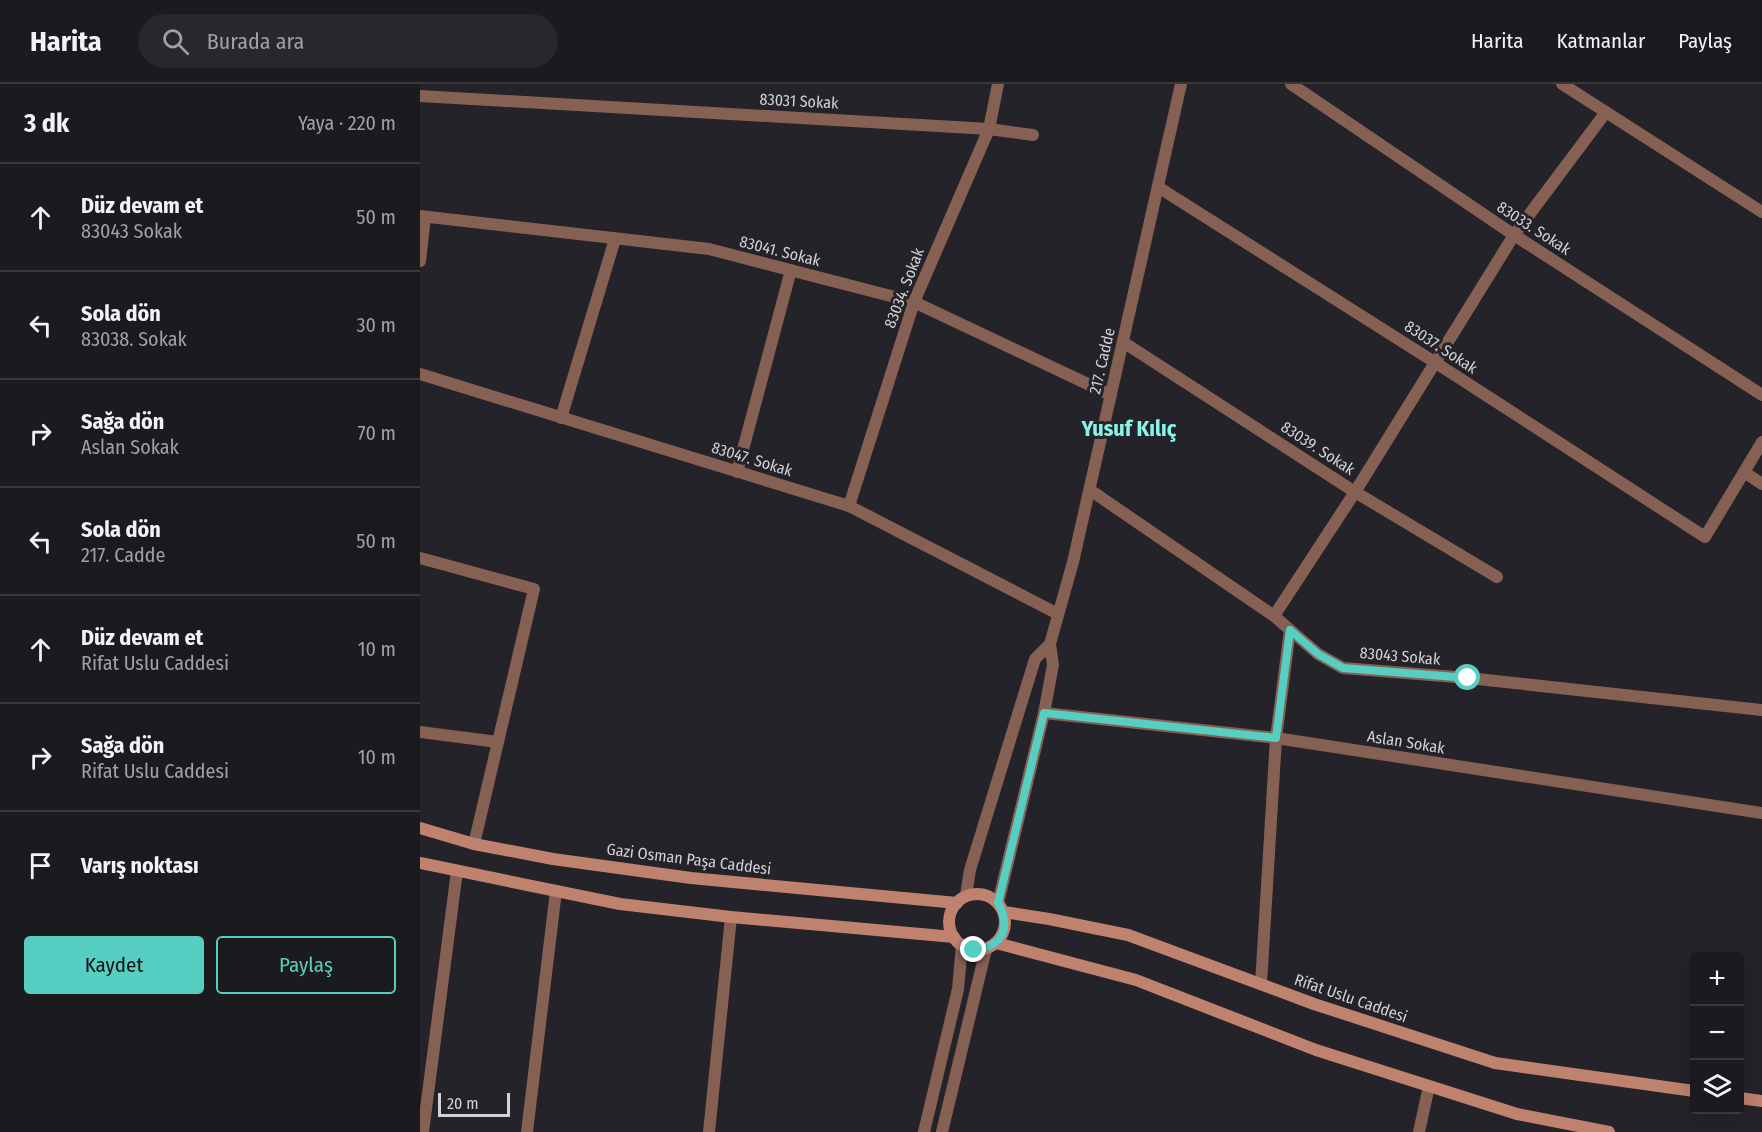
<!DOCTYPE html>
<html lang="tr">
<meta charset="utf-8">
<style>
body{margin:0;font-family:"Fira Sans Condensed",sans-serif;background:#27272c;color:#f1f3f6}
.controls{position:absolute;right:18px;bottom:18px;display:grid;overflow:hidden;border-radius:6px;box-shadow:0 6px 24px #0002}
.controls button{width:54px;height:54px;display:grid;place-items:center;padding:0;border:0;border-bottom:2px solid #38383d;background:#1a1a1f;color:#f1f3f6;font:30px sans-serif}
.scale{position:absolute;left:18px;bottom:15px;width:72px;box-sizing:border-box;padding-left:6px;border:3px solid #d2d2d6;border-top:0;font-size:16px;line-height:21px;white-space:nowrap;color:#d2d2d6;-webkit-text-stroke:4px #232329;paint-order:stroke}
.stop{position:absolute;width:18px;height:18px;margin:-14px;border:4px solid #57cec2;border-radius:50%;background:#fff}
.stop.end{background:#57cec2;border-color:#fff;box-shadow:0 2px 6px #0008}
.list{margin:0;padding:0;list-style:none}
h2{display:flex;justify-content:space-between;align-items:center;height:78px;margin:0;padding:0 24px;font-size:26px}
h2 small{font-size:20px;font-weight:400;color:#9fa1a4}
.list li{display:grid;grid-template-columns:39px 1fr auto;gap:18px;align-items:center;box-sizing:border-box;height:108px;padding:0 24px;border-top:2px solid #38383d}
.list b{display:block;font-size:22px;white-space:nowrap}
.list p{margin:0;font-size:20px;white-space:nowrap;color:#9fa1a4}
.list em{font-size:20px;font-style:normal;color:#9fa1a4}
.actions{display:flex;gap:12px;padding:18px 24px}
.actions a{flex:1;padding:14px 0;border:2px solid #57cec2;border-radius:6px;text-align:center;font-size:21px;color:#57cec2}
.actions .main{background:#57cec2;color:#111}
.icon{flex:none;width:33px;height:33px;fill:none;stroke:currentColor;stroke-width:2;stroke-linecap:round;stroke-linejoin:round}
.map{position:relative;flex:none;width:1342px;height:1048px;overflow:hidden}
header{display:flex;align-items:center;gap:36px;box-sizing:border-box;height:84px;padding:0 30px;background:#1a1a1f;border-bottom:2px solid #38383d}
header strong{font-size:28px}
nav{display:flex;gap:33px;margin-inline-start:auto;font-size:21px}
.search{width:420px;height:54px;background:#27272c;display:flex;align-items:center;gap:15px;box-sizing:border-box;padding:0 21px;border-radius:33px;color:#9fa1a4;font-size:22px}
main{display:flex}
aside{flex:1;background:#1a1a1f}
.map>svg:first-child{display:block}
.lines{fill:none;stroke-linecap:round;stroke-linejoin:round}
.street{stroke:#876054;stroke-width:12}
.secondary{stroke:#bf826e;stroke-width:12}
.route{stroke:#57cec2;stroke-width:8}
.labels{text-anchor:middle;dominant-baseline:central;stroke-width:6;stroke-linejoin:round;paint-order:stroke}
.street-label{font-size:16px;fill:#d2d2d6;stroke:#232329}
.district-label{font-size:22px;font-weight:bold;fill:#8bf4e9;stroke:#232329}
</style>
<header>
<strong>Harita</strong>
<div class="search"><svg class="icon" aria-label="search" viewBox="0 0 24 24"><circle cx="10" cy="10" r="6"/><path d="M15 15l6 6"/></svg>Burada ara</div>
<nav><a>Harita</a><a>Katmanlar</a><a>Paylaş</a></nav>
</header>
<main>
<aside>
<h2>3 dk<small>Yaya · 220 m</small></h2>
<ul class="list">
<li><svg class="icon" aria-label="ahead" viewBox="0 0 24 24"><path d="M12 20V5M6 11l6-6 6 6"/></svg><div><b>Düz devam et</b><p>83043 Sokak</p></div><em>50 m</em></li>
<li><svg class="icon" aria-label="left" viewBox="0 0 24 24"><path d="M17 20v-9H6M10 6l-5 5 5 5"/></svg><div><b>Sola dön</b><p>83038. Sokak</p></div><em>30 m</em></li>
<li><svg class="icon" aria-label="right" viewBox="0 0 24 24"><path d="M7 20v-9h11M14 6l5 5-5 5"/></svg><div><b>Sağa dön</b><p>Aslan Sokak</p></div><em>70 m</em></li>
<li><svg class="icon" aria-label="left" viewBox="0 0 24 24"><path d="M17 20v-9H6M10 6l-5 5 5 5"/></svg><div><b>Sola dön</b><p>217. Cadde</p></div><em>50 m</em></li>
<li><svg class="icon" aria-label="ahead" viewBox="0 0 24 24"><path d="M12 20V5M6 11l6-6 6 6"/></svg><div><b>Düz devam et</b><p>Rifat Uslu Caddesi</p></div><em>10 m</em></li>
<li><svg class="icon" aria-label="right" viewBox="0 0 24 24"><path d="M7 20v-9h11M14 6l5 5-5 5"/></svg><div><b>Sağa dön</b><p>Rifat Uslu Caddesi</p></div><em>10 m</em></li>
<li><svg class="icon" aria-label="arrive" viewBox="0 0 24 24"><path d="M6 21V4h12l-3 4 3 4H6"/></svg><div><b>Varış noktası</b></div></li>
</ul>
<div class="actions"><a class="main">Kaydet</a><a>Paylaş</a></div>
</aside>
<div class="map">
<svg width="1342" height="1048" viewBox="0 0 1342 1048">
<rect width="100%" height="100%" fill="#232329"/>
<g class="lines">
<g class="street">
<polyline points="871,0 1094,151 1342,311"/>
<polyline points="1142,0 1342,128"/>
<polyline points="0,12 569,45 613,51"/>
<polyline points="738,103 1016,279 1285,453 1342,358"/>
<polyline points="0,132 289,165 494,218 691,311"/>
<polyline points="0,177 5,133"/>
<polyline points="703,258 935,408 1077,493"/>
<polyline points="0,290 429,422 638,530"/>
<polyline points="141,334 195,155"/>
<polyline points="317,388 371,186"/>
<polyline points="1324,388 1342,400"/>
<polyline points="670,406 854,532 898,570 923,584 1048,594 1342,626"/>
<polyline points="429,422 494,218 569,45 578,0"/>
<polyline points="0,474 114,505 54,760"/>
<polyline points="854,532 935,408 1094,151 1186,28"/>
<polyline points="624,629 856,654 1342,729"/>
<polyline points="0,648 78,658"/>
<polyline points="546,811 550,786 615,575 630,560"/>
<polyline points="578,819 624,629 633,581 630,560 653,478 761,0"/>
<polyline points="841,900 856,654 870,546"/>
<polyline points="3,1048 37,787"/>
<polyline points="107,1048 136,807"/>
<polyline points="289,1048 311,833"/>
<polyline points="504,1048 538,905 542,861"/>
<polyline points="522,1048 566,865"/>
<polyline points="999,1048 1009,1002"/>
</g>
<g class="secondary">
<polyline points="0,744 54,760 133,775 271,794 537,819"/>
<polyline points="0,779 200,820 311,833 534,853"/>
<circle cx="557" cy="838" r="28"/>
<polyline points="584,828 629,835 708,851 894,920 1075,979 1274,1007"/>
<polyline points="576,859 716,896 896,966 1097,1030 1189,1048"/>
<polyline points="1320,1014 1342,1017"/>
</g>
</g>
<g class="lines">
<path class="route" d="M554 866C582 863 592 844 578 819L624 629 856 654 870 546 898 570 923 584 1048 594"/>
</g>
<g class="labels">
<g class="street-label">
<text transform="translate(379 17) rotate(3)">83031 Sokak</text>
<text transform="translate(1114 144) rotate(33)">83033. Sokak</text>
<text transform="translate(360 167) rotate(14)">83041. Sokak</text>
<text transform="translate(484 204) rotate(-69)">83034. Sokak</text>
<text transform="translate(1021 263) rotate(33)">83037. Sokak</text>
<text transform="translate(682 277) rotate(-77)">217. Cadde</text>
<text transform="translate(898 364) rotate(33)">83039. Sokak</text>
<text transform="translate(332 375) rotate(17)">83047. Sokak</text>
<text transform="translate(980 572) rotate(5)">83043 Sokak</text>
<text transform="translate(986 658) rotate(9)">Aslan Sokak</text>
<text transform="translate(269 775) rotate(7)">Gazi Osman Paşa Caddesi</text>
<text transform="translate(931 914) rotate(19)">Rifat Uslu Caddesi</text>
</g>
<g class="district-label">
<text x="709" y="344">Yusuf Kılıç</text>
</g>
</g>
</svg>
<div class="controls">
<button>+</button>
<button>−</button>
<button><svg class="icon" aria-label="layers" viewBox="0 0 24 24"><path d="M12 4l9 5-9 5-9-5zM3 14l9 5 9-5"/></svg></button>
</div>
<div class="scale">20 m</div>
<div class="stop" style="left:1048px;top:594px"></div>
<div class="stop end" style="left:554px;top:866px"></div>
</div>
</main>
